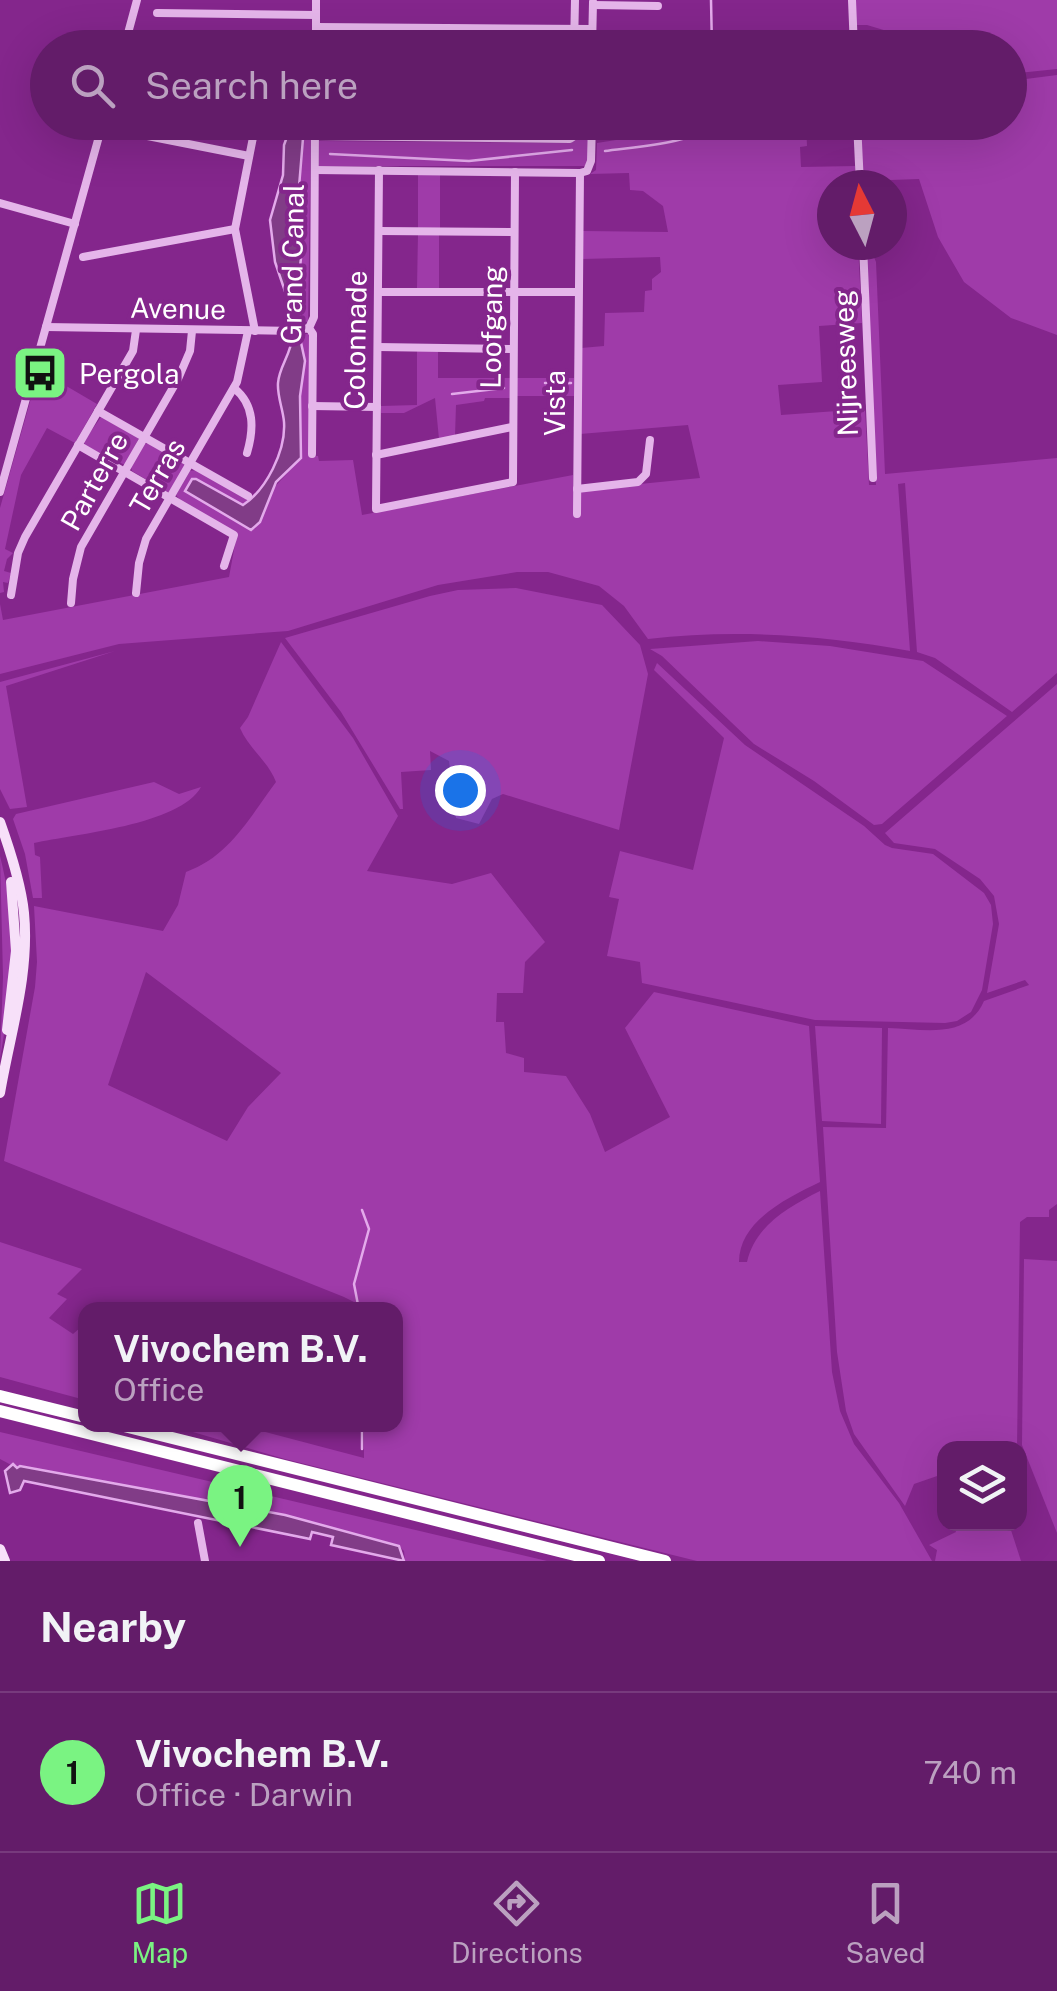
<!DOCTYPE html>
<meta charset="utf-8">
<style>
body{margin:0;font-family:"Public Sans",sans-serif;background:#69256f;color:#f1f3f6}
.controls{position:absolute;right:30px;bottom:30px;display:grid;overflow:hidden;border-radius:20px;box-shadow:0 10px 40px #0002}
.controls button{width:90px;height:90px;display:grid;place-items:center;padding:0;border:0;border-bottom:2px solid #773a7d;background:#631c69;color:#f1f3f6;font:50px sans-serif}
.compass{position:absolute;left:817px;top:170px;width:90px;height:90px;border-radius:50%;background:#631c69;box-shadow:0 10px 40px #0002;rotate:354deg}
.you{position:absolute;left:460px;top:790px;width:35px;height:35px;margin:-25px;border:8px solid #fff;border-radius:50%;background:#1a73e8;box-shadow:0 0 0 15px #1a73e833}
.badge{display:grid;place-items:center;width:65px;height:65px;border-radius:50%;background:#7af382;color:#111;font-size:32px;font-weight:700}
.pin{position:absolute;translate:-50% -82px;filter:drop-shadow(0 2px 5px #0008)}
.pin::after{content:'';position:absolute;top:52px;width:35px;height:30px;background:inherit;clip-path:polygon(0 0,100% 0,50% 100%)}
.popup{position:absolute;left:78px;top:1302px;width:325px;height:130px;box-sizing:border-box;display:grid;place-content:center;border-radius:20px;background:#631c69;filter:drop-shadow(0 2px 8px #0005);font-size:32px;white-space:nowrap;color:#bba1c0}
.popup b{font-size:38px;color:#f1f3f6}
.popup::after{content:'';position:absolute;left:50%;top:100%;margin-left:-20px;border:20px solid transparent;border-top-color:#631c69}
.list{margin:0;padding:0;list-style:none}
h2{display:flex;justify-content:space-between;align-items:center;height:130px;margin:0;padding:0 40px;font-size:42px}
h2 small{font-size:32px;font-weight:400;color:#bba1c0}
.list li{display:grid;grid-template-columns:65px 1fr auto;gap:30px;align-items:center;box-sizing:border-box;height:160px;padding:0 40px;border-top:2px solid #773a7d}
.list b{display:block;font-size:38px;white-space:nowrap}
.list p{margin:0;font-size:32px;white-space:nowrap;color:#bba1c0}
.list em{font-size:32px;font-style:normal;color:#bba1c0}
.icon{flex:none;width:55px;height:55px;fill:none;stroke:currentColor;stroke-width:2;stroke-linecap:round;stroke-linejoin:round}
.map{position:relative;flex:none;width:1057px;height:1561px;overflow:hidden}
.search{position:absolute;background:#631c69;box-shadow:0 10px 40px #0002;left:30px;right:30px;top:30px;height:110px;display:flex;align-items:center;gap:25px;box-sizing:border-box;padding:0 35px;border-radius:55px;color:#bba1c0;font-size:38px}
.sheet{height:290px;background:#631c69}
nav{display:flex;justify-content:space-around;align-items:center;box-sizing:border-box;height:140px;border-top:2px solid #773a7d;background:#631c69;font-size:28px;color:#bba1c0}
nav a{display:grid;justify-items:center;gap:5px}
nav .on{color:#7af382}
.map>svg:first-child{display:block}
.green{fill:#9f3ba9;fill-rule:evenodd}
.water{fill:#813c87;stroke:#e3aaeb;stroke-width:2.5}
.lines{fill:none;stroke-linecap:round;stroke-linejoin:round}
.stream{stroke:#e3aaeb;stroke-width:2.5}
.street{stroke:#e5b5ea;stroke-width:8}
.secondary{stroke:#f7e0f9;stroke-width:10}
.highway{stroke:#fff;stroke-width:12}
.labels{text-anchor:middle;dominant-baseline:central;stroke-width:8;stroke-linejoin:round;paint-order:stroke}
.street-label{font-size:28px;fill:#fff;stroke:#84268c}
.poi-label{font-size:28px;fill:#fff;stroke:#84268c;text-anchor:start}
</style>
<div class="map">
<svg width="1057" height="1561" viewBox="0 0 1057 1561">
<rect width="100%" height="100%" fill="#84268c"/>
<g class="green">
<polygon points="854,0 1057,0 1057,69 1010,74 1010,48 940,47 867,25 855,25"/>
<polygon points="1057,75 1057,335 1011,318 964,282 938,237 919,179 863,181 860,123 1010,122 1010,81"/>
<polygon points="303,123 311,123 308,322 300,321 298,285 301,258 292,212 299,187"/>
<polygon points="576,123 588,123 588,162 585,166 319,166 319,141 571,143 576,138"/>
<path d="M702 123H806L807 146 800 147 801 167 855 166 856 185H832V245H858L862 323 819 326 822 382 778 385 781 415 865 409 869 485H876L865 252H872L876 262 885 474 1057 458V673L1012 712 935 658 917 652 905 483 898 484 910 651C823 635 736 629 648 639L624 606 599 586 548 572H517L438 585 288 631 119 644 0 674V604L3 620 229 577 237 534 180 500 176 495 190 471 197 470 250 501 243 505 186 491 255 529 271 491 301 458 300 396 305 361 300 334H309V456H318L319 461 353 460 362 515 573 475 574 515 580 490 700 478 688 425 580 434 581 348 604 346 605 313 644 312 645 291 652 290V279L661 272 660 257 582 259V231L668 232 663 206 643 191 630 190 629 173 590 174 596 170 597 143 692 128Z"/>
<rect x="418" y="175" width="22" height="53"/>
<polygon points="418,234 439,234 439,288 417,288"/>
<polygon points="417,350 438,351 438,378 510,378 510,398 485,398 484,401 456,405 455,436 439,439 435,398 404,413 381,413 381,406 417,405"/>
<polygon points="39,370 97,404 75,443 47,428 21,475 5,549 13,553 7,559 4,571 11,573 8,583 3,582 4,592 0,593 0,508"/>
<rect x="517" y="378" width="57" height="18"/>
<polygon points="101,417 139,438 125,465 85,446 84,441"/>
<polygon points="150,443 185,465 169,493 132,471 131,467 143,444"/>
<polygon points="516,588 602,605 640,645 648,674 619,830 503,794 492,799 479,824 456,818 449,761 430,751 431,770 401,772 403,809 400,809 341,712 285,638 430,596 458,590"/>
<polygon points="758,641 830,646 923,661 1007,716 882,824 874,825 814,781 754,744 662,656 650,649"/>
<path d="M281 642 353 738 398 816 367 871 452 884 491 873 545 942 525 962 523 993H497L496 1022H504L506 1053 524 1058V1072L566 1076 590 1114 605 1152 670 1117 625 1028 654 992 809 1026 820 1182C787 1198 739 1221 739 1262H747C755 1226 788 1207 820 1191L832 1372 840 1411 854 1444 899 1503 932 1561H697L285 1459 169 1425H239L364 1458V1425L395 1424V1310L356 1309 354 1302 344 1297 4 1161 35 987 37 962 34 906 163 931 178 905 186 872C230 856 249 818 276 782 268 761 249 749 240 728L248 717ZM146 972 281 1073 248 1107 227 1141 108 1085Z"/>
<polygon points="115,651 6,686 27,807 10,809 0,789 0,682"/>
<polygon points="657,663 745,745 864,826 885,845 892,848 933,854 984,893 991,905 993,924 982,990 971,1012 957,1021 945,1023 815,1020 642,983 640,962 607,956 619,899 609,897 620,851 693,870 724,738 654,670"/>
<path d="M1057 684V1204L1049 1210V1217H1027L1020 1222 1017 1448H944V1484L940 1475 914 1484 905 1506 854 1434 846 1411 837 1352 823 1127 886 1128 888 1028C924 1029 967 1040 984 1001L1029 985 1025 980 987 993 999 924 994 896 980 879 935 849 894 843 885 833Z"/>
<path d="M154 782 179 794 201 787C180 825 75 834 34 843L35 855 40 857 42 898H33L25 854 13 819 16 814Z"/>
<path d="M0 856C18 925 12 989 0 1059L3 977Z"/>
<polygon points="815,1026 882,1028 881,1124 822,1121"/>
<polygon points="0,1242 82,1269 57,1294 67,1299 49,1318 73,1334 81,1327 85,1330 85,1400 0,1377"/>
<polygon points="1024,1259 1057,1261 1057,1533 1022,1445"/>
<polygon points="0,1432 547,1561 405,1561 404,1551 399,1546 285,1515 21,1466 17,1468 0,1459"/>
<polygon points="953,1524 1018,1524 1010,1527 1021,1561 935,1561 937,1550 929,1545 956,1532"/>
</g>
<g class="water">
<polygon points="292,123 303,123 304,126 299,187 292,212 301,258 298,285 300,321 290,321 289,303 275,262 270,220 283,175 284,145"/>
<path d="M292 338H300L305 361 300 396 301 458 276 482 260 522 251 530 185 491 192 479H196L243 505C266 490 286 451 284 422 283 409 277 396 278 383 279 367 291 354 292 338Z"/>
<polygon points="13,1464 17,1468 20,1466 285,1515 399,1546 404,1561 331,1545 333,1537 312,1532 310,1539 24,1481 20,1490 10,1493 5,1471"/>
</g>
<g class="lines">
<g class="stream">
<polyline points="711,0 712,48"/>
<path d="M605 151C630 147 699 144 712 122"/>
<polyline points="330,154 469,161 572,150"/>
<polyline points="545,383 571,383"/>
<polyline points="452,394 504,388"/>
<polyline points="359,1310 354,1284 369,1229 362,1210"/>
<polyline points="362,1424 362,1449"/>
</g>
<g class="street">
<polyline points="852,0 854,48"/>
<polyline points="593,5 658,6"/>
<polyline points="157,13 316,15"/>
<polyline points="316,27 592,29"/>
<polyline points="124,48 137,0"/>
<polyline points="316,48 316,0"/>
<polyline points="574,48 575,0"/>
<polyline points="592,48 593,2"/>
<polyline points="857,122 860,185"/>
<polyline points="102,127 249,156"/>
<polyline points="315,136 570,139 573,137 574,122"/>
<polyline points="315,170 580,173"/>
<polyline points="379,170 376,509 513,482 515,172"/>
<polyline points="580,173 587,171 591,161 592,122"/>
<polyline points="0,203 75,224"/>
<polyline points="379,231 514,232"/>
<polyline points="863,245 873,478"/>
<polyline points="83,257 235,229"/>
<polyline points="379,292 578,292"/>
<polyline points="46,327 295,331 309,328"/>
<polyline points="255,331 235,229 256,122"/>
<polyline points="378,347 513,349"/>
<path d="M234 388C255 405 254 429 247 453"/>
<polyline points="312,406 377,407"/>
<polyline points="98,411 248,496"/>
<polyline points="78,445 234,535 224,566"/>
<polyline points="312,454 313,334 309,328 314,317 315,122"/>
<polyline points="376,455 512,427"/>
<polyline points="577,489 638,482 646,474 650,440"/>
<polyline points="0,492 103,122"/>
<polyline points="577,514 580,173"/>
<polyline points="136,593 139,563 146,539 237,382 248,331"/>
<polyline points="11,595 18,553 25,537 133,351 136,330"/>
<polyline points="71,603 73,579 81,547 178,379 190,351 192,331"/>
<polyline points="198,1523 205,1561"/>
</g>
<g class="secondary">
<path d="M0 822C10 850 21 883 24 913 30 974 10 1034 0 1093"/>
<polyline points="7,1030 16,951 11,882"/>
<polyline points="0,1549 5,1561"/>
</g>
<g class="highway">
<polyline points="0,1396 85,1417"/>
<polyline points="0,1411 599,1561"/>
<polyline points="116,1424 665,1561"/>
</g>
</g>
<defs>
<g id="bus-square" transform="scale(2.875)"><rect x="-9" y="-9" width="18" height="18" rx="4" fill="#7af382" stroke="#84268c"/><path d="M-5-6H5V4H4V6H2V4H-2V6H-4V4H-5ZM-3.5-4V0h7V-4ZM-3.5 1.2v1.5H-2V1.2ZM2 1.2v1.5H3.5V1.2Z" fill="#111"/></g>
</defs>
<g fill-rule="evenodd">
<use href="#bus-square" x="40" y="373"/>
</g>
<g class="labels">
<g class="street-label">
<text transform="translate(292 264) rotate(-89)">Grand Canal</text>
<text transform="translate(178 308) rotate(1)">Avenue</text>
<text transform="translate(491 327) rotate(-89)">Loofgang</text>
<text transform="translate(355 340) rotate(-89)">Colonnade</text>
<text transform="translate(845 363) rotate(-92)">Nijreesweg</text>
<text transform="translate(554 403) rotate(-90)">Vista</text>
<text transform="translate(157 476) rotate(-60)">Terras</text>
<text transform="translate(94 481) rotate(-61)">Parterre</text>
</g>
<g class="poi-label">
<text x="79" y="373">Pergola</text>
</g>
</g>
</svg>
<div class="controls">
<button><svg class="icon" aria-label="layers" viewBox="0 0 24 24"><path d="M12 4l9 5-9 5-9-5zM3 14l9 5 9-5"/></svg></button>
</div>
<svg class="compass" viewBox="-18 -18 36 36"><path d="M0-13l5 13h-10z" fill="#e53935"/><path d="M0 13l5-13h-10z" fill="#bba1c0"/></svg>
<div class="you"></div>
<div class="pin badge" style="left:240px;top:1547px">1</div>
<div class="popup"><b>Vivochem B.V.</b>Office</div>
<div class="search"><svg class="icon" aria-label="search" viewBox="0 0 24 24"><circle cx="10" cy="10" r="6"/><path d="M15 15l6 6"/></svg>Search here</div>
</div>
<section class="sheet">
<h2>Nearby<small></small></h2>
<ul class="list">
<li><span class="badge">1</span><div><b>Vivochem B.V.</b><p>Office · Darwin</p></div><em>740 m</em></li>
</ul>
</section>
<nav>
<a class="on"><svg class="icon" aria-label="map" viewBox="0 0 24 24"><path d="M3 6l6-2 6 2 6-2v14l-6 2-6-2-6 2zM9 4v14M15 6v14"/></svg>Map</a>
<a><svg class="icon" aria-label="directions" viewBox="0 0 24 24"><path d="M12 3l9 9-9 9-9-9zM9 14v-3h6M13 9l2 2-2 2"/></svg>Directions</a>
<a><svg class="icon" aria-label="saved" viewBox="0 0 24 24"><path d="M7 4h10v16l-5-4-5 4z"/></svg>Saved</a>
</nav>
